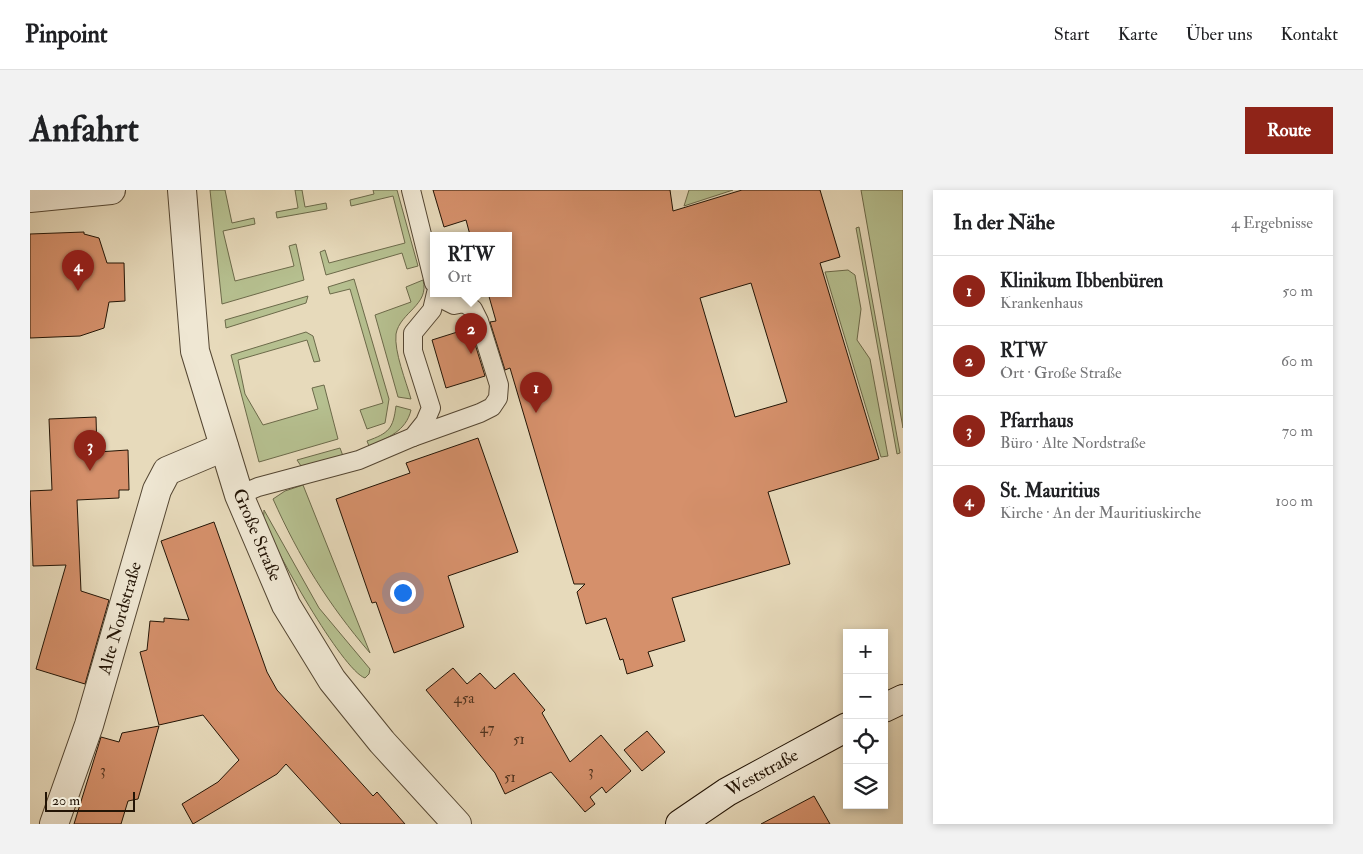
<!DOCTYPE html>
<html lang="de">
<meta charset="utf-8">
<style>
body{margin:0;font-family:"IM FELL Double Pica",serif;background:#f2f2f2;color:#202124}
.controls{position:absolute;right:15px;bottom:15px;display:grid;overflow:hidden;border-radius:0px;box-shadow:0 2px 8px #0003}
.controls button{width:45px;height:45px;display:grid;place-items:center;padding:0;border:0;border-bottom:1px solid #e0e0e0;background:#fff;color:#202124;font:25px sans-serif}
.scale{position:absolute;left:15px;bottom:12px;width:90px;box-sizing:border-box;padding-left:5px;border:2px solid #231405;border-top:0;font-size:14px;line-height:18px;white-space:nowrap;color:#231405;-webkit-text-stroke:4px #efe7d3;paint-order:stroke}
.you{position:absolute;left:372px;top:402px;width:18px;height:18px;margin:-12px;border:4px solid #fff;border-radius:50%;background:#1a73e8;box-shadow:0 0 0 8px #1a73e833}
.badge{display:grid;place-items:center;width:32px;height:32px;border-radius:50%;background:#8f2418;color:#fff;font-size:16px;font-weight:700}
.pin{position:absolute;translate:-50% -41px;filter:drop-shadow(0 1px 2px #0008)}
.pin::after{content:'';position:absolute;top:26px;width:18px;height:15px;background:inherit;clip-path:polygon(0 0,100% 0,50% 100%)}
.popup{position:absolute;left:400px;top:42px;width:82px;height:65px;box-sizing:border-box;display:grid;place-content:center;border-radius:0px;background:#fff;filter:drop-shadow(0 1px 4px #0005);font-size:16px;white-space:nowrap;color:#757577}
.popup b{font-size:19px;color:#202124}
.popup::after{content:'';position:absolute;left:50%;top:100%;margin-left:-10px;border:10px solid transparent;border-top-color:#fff}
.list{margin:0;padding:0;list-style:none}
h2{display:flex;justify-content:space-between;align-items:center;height:65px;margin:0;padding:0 20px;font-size:21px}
h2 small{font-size:16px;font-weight:400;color:#757577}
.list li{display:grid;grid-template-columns:32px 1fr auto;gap:15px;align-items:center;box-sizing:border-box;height:70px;padding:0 20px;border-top:1px solid #e0e0e0}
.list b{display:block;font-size:19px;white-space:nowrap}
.list p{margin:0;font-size:16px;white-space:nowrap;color:#757577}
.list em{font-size:16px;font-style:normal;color:#757577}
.icon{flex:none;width:28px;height:28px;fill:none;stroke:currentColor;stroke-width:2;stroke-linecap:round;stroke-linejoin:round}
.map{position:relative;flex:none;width:873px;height:634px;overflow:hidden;border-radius:0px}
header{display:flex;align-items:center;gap:30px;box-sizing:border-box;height:70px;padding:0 25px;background:#fff;border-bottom:1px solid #e0e0e0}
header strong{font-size:24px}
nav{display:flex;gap:28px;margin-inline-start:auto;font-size:18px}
.intro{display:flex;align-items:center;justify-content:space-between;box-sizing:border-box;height:120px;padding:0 30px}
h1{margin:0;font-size:35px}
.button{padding:12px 22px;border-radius:0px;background:#8f2418;color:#fff;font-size:18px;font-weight:700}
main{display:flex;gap:30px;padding:0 30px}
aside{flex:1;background:#fff;border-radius:0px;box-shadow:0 2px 8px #0003}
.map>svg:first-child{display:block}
.green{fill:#b6c090;stroke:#6c6a4a}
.building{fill:#d5906b;stroke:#231405;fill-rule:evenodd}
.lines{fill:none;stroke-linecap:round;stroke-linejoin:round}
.lane-casing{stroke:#544632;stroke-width:20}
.street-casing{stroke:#544632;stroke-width:30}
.secondary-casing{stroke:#231405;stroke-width:30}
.lane{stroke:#efe7d3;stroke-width:18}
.street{stroke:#efe7d3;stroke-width:28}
.secondary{stroke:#efe7d3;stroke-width:28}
.labels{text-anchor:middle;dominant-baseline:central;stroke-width:5;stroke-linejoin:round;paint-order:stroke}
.number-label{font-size:15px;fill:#50331e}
.street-label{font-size:18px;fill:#231405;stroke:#efe7d3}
</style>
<header>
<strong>Pinpoint</strong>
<nav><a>Start</a><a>Karte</a><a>Über uns</a><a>Kontakt</a></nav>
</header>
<div class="intro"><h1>Anfahrt</h1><a class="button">Route</a></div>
<main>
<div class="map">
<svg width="873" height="634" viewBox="0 0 873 634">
<rect width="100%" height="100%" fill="#e7dabb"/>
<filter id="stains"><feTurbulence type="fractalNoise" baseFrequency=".004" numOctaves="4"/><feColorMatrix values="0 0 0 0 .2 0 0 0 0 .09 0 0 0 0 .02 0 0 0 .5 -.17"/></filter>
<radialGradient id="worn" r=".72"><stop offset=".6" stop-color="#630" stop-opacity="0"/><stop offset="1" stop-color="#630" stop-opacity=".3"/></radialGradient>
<g class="green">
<polygon points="180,0 195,0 202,33 224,28 225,34 193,41 205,91 264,76 259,56 266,54 274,90 192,114"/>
<polygon points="265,0 272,0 275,17 296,13 297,19 247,28 246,22 268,18"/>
<polygon points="343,0 367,0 388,76 377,79 372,63 296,85 290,62 295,60 299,73 375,53 363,6 321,16 320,10 344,4"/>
<polygon points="659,0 703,0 654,16"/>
<polygon points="831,0 873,0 873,238"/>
<polygon points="829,37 870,263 867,264 829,54 826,38"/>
<polygon points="818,80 825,85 831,119 827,150 840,169 858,266 851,267 795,82"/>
<polygon points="324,89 359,209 355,233 337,239 330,220 353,213 320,99 300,104 298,97"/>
<path d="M393 90C400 115 370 122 366 144 364 162 376 191 381 209L368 207 345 125 381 112 376 97Z"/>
<polygon points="278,106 276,113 196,138 195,130"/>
<polygon points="276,142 283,146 290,171 284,172 277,150 208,170 215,204 233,235 288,219 282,198 294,195 308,249 229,272 201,165"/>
<path d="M366 216 381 220C376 241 358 248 339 256L337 251C359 243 363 239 366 216Z"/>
<polygon points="310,258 313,266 271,276 267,270"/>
<path d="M273 295 340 463C298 414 269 367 243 309L255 301Z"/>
<path d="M234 320 289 418 340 479 339 484 335 488C312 480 243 357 234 331 233 328 234 324 234 320Z"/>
</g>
<g class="building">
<path d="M403 0H640L643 21 712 0H790L810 67 790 73 849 269 738 302 760 374 642 408 655 451 618 462 623 476 597 484 593 469 590 470 576 428 556 434 547 402 555 394H544L480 178 475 180 460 132 466 131 458 103H478V45H440L436 30 414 37ZM721 93 757 212 705 227 670 108Z"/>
<polygon points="54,42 54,44 69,48 77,73 94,73 95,111 79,112 74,138 50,146 0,148 0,44"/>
<polygon points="440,138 455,186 416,198 402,150"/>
<polygon points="66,227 67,262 98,260 99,300 89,300 89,308 47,310 51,401 79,410 55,494 6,479 36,375 3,376 0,301 22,300 19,229"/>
<polygon points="448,248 488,362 418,386 434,437 364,463 346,412 342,413 306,309 380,283 376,273"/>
<polygon points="184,332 237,482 247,500 343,606 347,602 375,634 311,634 256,574 247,584 163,634 152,614 188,592 209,570 173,525 129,535 110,462 117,460 120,431 134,432 134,428 159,430 131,351"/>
<polygon points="423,478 437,494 450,483 465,499 484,483 515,520 512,523 540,572 571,545 601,581 576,603 572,597 560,607 565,614 555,622 521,582 475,604 465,583 396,500"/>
<polygon points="129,536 108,609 98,611 91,634 44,634 71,547 89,552 92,543"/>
<polygon points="617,541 635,562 612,581 594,560"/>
<polygon points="784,606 800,634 731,634"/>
</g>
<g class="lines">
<g class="lane-casing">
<g id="lane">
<polyline points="381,0 404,93"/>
<polyline points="383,247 450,223 462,217 468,208 469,195 449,131 443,119 434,113 424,115 406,106"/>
<polyline points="209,305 228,297 329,270 383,247 395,232 401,218 383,161 383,143 402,120 406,103"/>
</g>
</g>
<g class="street-casing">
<g id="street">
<polyline points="152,0 165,161 209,305 256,415 302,490 352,552 427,634"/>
<polyline points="0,8 81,0"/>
<polyline points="24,634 59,535 127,300 137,281 194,257"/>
</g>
</g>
<g class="secondary-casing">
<g id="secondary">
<polyline points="854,518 873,509"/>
<polyline points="650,634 697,602 817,537"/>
</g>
</g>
<use href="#lane" class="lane"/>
<use href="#street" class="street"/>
<use href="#secondary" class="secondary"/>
</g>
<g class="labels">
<g class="number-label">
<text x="434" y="508">45a</text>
<text x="457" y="538">47</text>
<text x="489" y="549">51</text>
<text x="73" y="580">3</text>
<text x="561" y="581">3</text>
<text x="480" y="587">51</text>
</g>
<g class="street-label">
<text transform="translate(227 345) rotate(67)">Große Straße</text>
<text transform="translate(90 428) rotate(-74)">Alte Nordstraße</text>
<text transform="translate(732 583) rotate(-29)">Weststraße</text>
</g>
</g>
<rect width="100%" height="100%" filter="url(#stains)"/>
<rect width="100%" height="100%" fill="url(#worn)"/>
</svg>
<div class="controls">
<button>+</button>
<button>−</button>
<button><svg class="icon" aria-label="locate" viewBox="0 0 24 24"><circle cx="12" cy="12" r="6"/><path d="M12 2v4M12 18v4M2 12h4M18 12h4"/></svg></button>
<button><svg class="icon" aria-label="layers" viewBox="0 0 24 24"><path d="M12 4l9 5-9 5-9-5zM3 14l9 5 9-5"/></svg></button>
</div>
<div class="scale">20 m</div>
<div class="you"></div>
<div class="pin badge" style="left:506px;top:223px">1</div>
<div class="pin badge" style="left:441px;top:164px">2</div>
<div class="popup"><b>RTW</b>Ort</div>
<div class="pin badge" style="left:60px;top:281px">3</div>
<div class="pin badge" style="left:48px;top:101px">4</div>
</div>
<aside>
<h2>In der Nähe<small>4 Ergebnisse</small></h2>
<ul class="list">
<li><span class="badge">1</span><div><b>Klinikum Ibbenbüren</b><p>Krankenhaus</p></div><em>50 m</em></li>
<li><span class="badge">2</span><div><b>RTW</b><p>Ort · Große Straße</p></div><em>60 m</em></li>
<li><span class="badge">3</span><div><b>Pfarrhaus</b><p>Büro · Alte Nordstraße</p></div><em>70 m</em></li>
<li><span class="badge">4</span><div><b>St. Mauritius</b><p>Kirche · An der Mauritiuskirche</p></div><em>100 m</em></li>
</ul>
</aside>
</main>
